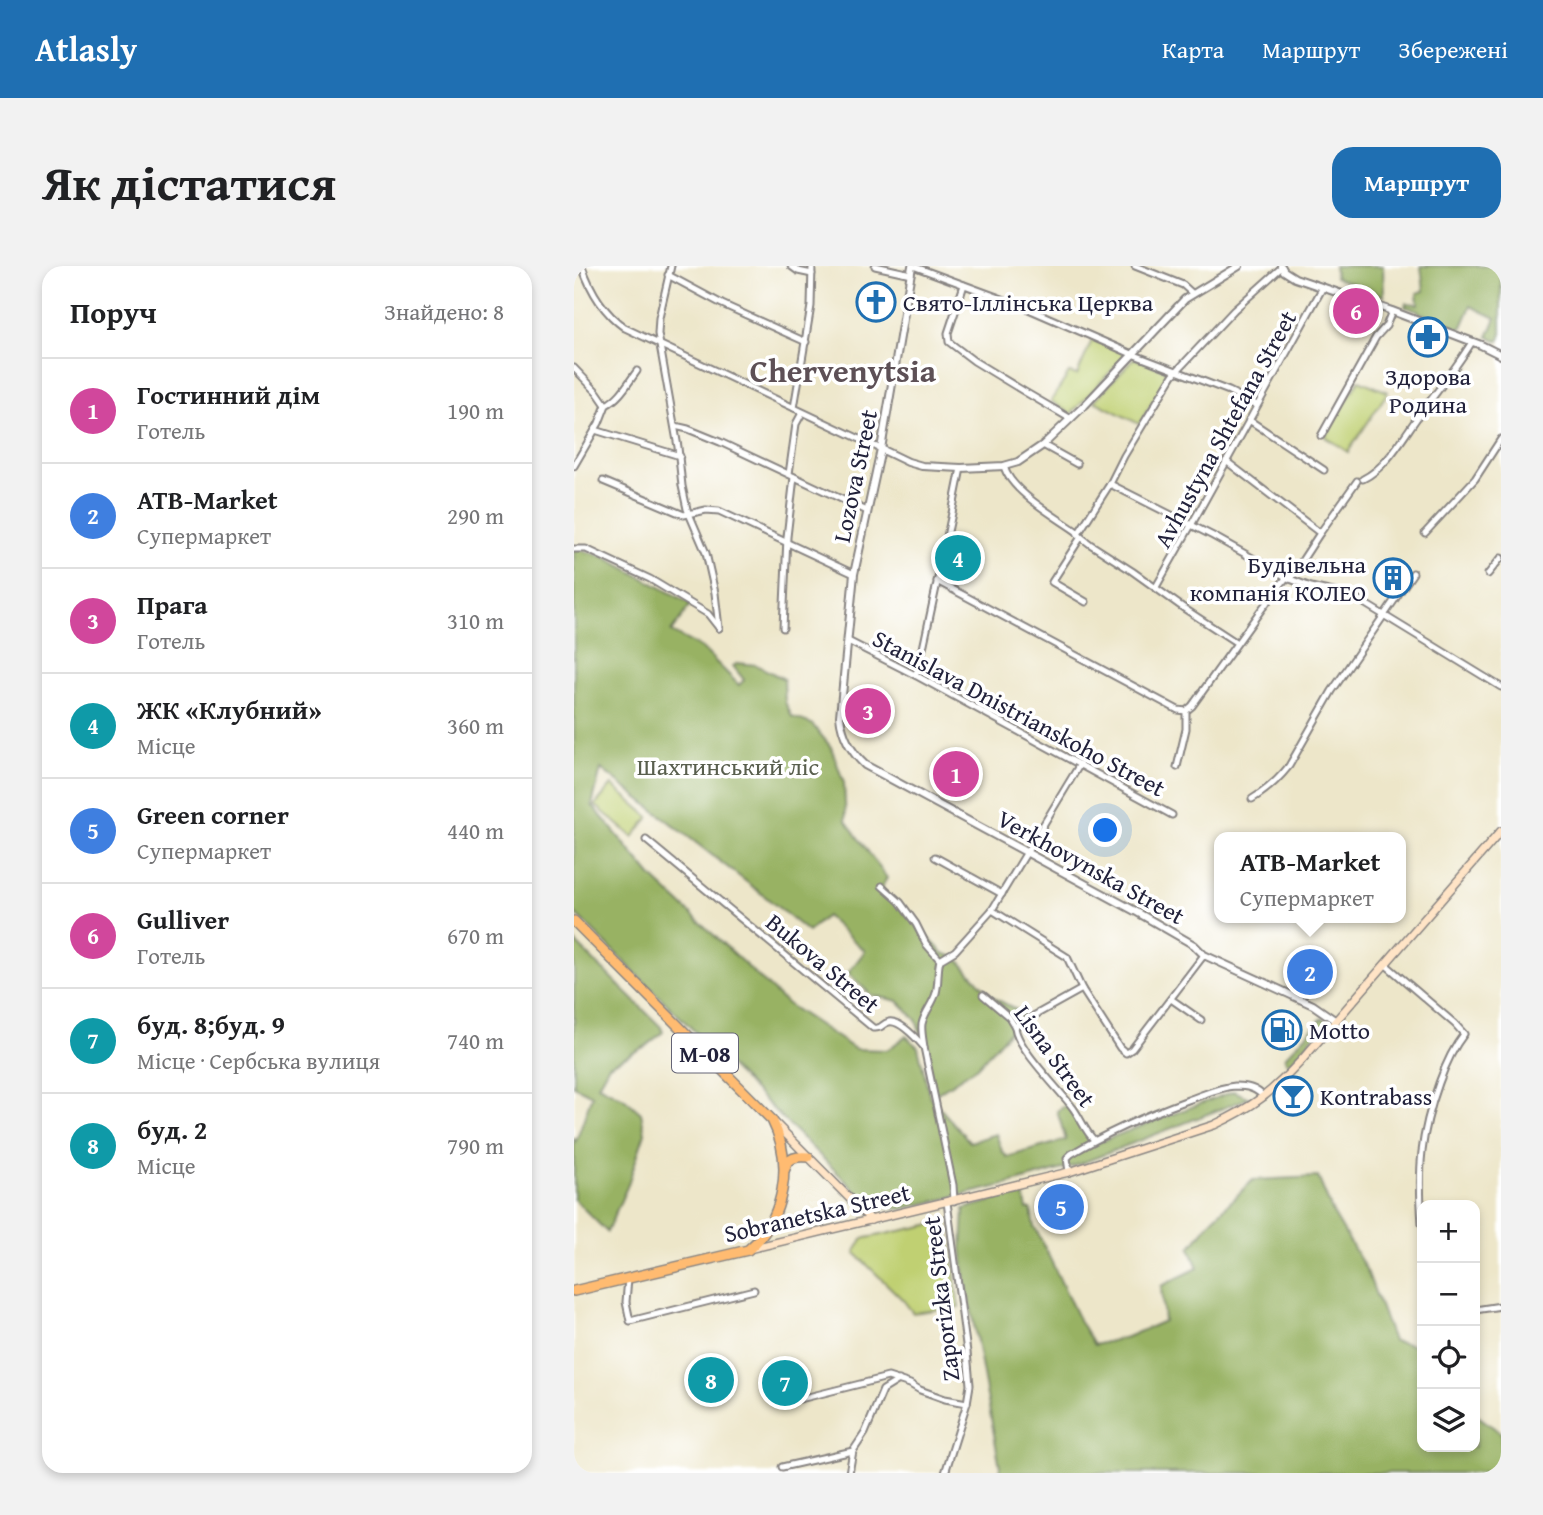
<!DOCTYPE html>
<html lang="uk">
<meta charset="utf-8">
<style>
body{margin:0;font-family:"Gentium Book Plus",serif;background:#f2f2f2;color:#202124}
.controls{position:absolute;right:21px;bottom:21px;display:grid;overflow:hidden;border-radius:14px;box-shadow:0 4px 10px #0003}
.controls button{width:63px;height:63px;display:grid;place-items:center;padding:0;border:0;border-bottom:2px solid #e0e0e0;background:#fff;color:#202124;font:35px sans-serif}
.you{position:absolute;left:532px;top:565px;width:24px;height:24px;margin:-18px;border:5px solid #fff;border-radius:50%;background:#1a73e8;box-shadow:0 0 0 10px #1a73e833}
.badge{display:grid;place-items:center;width:46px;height:46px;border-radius:50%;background:#1f6fb2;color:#fff;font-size:23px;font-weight:700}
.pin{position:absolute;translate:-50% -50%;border:4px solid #fff;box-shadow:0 2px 7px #0006}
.popup{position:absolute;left:640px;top:566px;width:192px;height:91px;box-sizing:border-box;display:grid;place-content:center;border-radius:14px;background:#fff;filter:drop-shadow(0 2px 5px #0005);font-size:23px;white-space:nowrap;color:#757577}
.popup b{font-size:26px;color:#202124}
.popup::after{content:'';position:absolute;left:50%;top:100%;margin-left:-14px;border:14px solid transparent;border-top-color:#fff}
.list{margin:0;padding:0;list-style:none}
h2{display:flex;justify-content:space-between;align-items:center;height:91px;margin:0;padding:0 28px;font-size:30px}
h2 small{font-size:23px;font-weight:400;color:#757577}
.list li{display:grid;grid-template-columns:46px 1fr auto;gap:21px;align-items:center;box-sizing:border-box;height:105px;padding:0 28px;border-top:2px solid #e0e0e0}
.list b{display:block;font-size:26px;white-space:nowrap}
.list p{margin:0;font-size:23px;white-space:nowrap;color:#757577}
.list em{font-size:23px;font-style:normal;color:#757577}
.icon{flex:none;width:38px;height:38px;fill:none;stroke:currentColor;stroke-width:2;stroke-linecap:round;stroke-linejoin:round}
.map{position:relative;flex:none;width:927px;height:1207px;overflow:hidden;border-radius:21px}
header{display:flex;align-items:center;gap:42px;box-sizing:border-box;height:98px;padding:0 35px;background:#1f6fb2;color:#fff}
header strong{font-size:33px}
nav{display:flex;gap:38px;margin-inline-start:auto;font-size:24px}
.intro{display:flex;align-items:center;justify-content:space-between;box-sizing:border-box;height:168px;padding:0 42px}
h1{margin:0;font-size:49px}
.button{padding:18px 32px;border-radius:21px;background:#1f6fb2;color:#fff;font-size:24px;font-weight:700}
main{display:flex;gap:42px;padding:0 42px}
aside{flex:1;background:#fff;border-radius:21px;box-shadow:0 4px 10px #0003}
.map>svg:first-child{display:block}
.green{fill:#c0d072;stroke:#717956;stroke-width:2}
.forest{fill:#98b264;stroke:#5d6a50;stroke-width:2}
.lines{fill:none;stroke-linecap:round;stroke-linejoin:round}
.minor-casing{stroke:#888482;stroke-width:9}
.tertiary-casing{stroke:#888482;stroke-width:10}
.secondary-casing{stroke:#888482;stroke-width:10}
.trunk-casing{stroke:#888482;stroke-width:12}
.minor{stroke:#fff;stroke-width:5}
.tertiary{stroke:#fff;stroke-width:6}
.secondary{stroke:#ffe4c6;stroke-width:7}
.trunk{stroke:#ffbb71;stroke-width:9}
.labels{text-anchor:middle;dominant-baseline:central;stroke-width:7;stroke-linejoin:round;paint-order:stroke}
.shield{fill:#fff;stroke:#646476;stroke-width:2}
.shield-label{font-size:23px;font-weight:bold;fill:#22223b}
.poi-label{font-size:24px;fill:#22223b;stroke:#fff;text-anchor:start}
.street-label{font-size:24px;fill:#22223b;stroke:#fff}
.park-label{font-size:24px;fill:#595f4e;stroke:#fff}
.district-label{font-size:32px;font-weight:bold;fill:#5d5056;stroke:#fff}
</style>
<header>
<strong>Atlasly</strong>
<nav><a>Карта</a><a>Маршрут</a><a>Збережені</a></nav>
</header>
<div class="intro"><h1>Як дістатися</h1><a class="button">Маршрут</a></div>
<main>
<aside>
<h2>Поруч<small>Знайдено: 8</small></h2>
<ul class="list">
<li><span class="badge" style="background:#d1479c">1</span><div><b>Гостинний дім</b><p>Готель</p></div><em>190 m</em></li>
<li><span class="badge" style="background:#3f7fe0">2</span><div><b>ATB-Market</b><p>Супермаркет</p></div><em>290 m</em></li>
<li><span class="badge" style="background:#d1479c">3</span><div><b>Прага</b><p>Готель</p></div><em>310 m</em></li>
<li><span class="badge" style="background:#0f9aa8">4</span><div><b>ЖК «Клубний»</b><p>Місце</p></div><em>360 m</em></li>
<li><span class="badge" style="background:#3f7fe0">5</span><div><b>Green corner</b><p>Супермаркет</p></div><em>440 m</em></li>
<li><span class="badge" style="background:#d1479c">6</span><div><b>Gulliver</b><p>Готель</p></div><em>670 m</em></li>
<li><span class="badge" style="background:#0f9aa8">7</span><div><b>буд. 8;буд. 9</b><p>Місце · Сербська вулиця</p></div><em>740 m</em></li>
<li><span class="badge" style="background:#0f9aa8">8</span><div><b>буд. 2</b><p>Місце</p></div><em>790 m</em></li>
</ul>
</aside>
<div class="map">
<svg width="927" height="1207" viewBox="0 0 927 1207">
<rect width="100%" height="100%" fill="#fff"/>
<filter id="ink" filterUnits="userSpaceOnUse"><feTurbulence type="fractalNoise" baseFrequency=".0143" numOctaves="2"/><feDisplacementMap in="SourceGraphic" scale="14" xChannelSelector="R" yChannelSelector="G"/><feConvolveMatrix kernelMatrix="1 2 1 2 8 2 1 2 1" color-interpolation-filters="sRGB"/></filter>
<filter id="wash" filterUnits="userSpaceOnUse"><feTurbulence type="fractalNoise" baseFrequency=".00686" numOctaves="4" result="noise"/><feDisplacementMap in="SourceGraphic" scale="28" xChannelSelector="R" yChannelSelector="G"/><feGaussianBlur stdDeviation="1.57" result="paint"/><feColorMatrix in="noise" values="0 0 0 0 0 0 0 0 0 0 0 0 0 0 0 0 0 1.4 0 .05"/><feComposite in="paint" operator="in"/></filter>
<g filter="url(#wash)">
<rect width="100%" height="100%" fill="#ede6c9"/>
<g class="green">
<polygon points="518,74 553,88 497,148 477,135 495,107 503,109"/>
<polygon points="560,92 597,106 565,158 520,135"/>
<polygon points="785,114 814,126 774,186 751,171"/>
<polygon points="38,519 75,551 59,571 21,539"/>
<polygon points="373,955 385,1041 339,1047 329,1034 281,987 288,973"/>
</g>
<g class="forest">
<polygon points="760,0 809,0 810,30 761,11"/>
<polygon points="847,0 927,0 927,71 925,75 914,71 922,52 897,40 887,63 844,46 844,44 831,41 832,37 844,38 843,27 850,25"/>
<polygon points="0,282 31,291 117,338 97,366 128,382 165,419 170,414 159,400 164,397 182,399 210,413 211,436 218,451 238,458 257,481 270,517 272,555 313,612 307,622 369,687 383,692 418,731 451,748 403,801 360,829 352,781 342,754 324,735 297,729 274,707 291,685 252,650 234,666 188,628 27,503 18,539 78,611 213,738 281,783 313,784 332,770 344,781 356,831 396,876 422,868 428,885 433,891 492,874 483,845 494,838 520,878 660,825 675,832 503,899 435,918 327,943 297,940 0,646"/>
<polygon points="0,675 87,761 89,766 72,780 35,799 24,819 50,832 67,847 71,867 53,921 33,966 0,933 0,873 2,875 18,829 0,820"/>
<polygon points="748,752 750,752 752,756 717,796 713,796 711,793 712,790"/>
<polygon points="744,911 759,947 793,1005 819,1075 848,1081 848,1181 901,1181 901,1148 927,1167 927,1207 424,1207 426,1201 390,1005 388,983 390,943 449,926 453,943 457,943 460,961 463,965 505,1054 520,1079 553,1071 590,1055 587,1020 624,1002 616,982 638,954 679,914"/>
</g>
</g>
<g filter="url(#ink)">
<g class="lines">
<g class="minor-casing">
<g id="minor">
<path d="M8 0C16 24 30 47 51 62L307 183"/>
<polyline points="97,0 85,52 84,68 104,181 108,220 113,243 132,287 141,327 145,362"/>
<polyline points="217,0 224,5 238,8"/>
<polyline points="301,0 337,8"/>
<polyline points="339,0 450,41 558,88 655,125 683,139"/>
<polyline points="561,0 609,19 619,28"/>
<polyline points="94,9 148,38 232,76"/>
<polyline points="390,19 374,67 375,76 400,95 451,126 497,153"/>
<polyline points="0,102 23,126 32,139"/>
<polyline points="220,142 237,40 238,0"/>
<polyline points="675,154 750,204"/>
<polyline points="101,160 114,163 146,176 293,245"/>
<polyline points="21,164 106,190"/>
<polyline points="747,170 802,71 812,60 818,45"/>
<polyline points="469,179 503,198"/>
<polyline points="652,195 746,267"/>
<path d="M0 200 25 157 32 139C46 132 54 117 63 105"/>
<path d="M430 200C436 225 481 250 502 265L507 271 516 278 558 305 611 343 663 377"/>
<polyline points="215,208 222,158 228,147"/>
<path d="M789 213C812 202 828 173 843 152 862 127 882 102 898 76"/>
<polyline points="29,215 110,249 132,244 145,245 280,308"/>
<polyline points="536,218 639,270 716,313 737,321 772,329 785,334 927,421"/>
<polyline points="851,267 901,213 927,173"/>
<polyline points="504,268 536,218 550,190 599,109 660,44 708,1"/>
<polyline points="507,271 478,316 512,336"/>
<polyline points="0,283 12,283 76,313 134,348 145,362"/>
<polyline points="914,308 927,292"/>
<polyline points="716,313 746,267 783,215"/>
<polyline points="363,315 604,444 612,445"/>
<polyline points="582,321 624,247 749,21"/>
<polyline points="209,362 213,271 220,211"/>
<polyline points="274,375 341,409 598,549"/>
<polyline points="341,409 345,401 378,247 387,202"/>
<polyline points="603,501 612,463 612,445 618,440 687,344 712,312"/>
<path d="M678 533C693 524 704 514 715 500L758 425 839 307"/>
<path d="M72 574 299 762C309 763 307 758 315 756 326 754 343 773 350 781L379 919 380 935"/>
<polyline points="361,591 428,628"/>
<polyline points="308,620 326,636 342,658 352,678 366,694"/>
<polyline points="418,644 493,691 508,723 546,782 552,787 558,783 630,689"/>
<path d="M811 698 881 758 890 768C879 782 871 800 865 817 846 870 844 902 848 958"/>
<path d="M409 729 435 751 441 761C443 782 485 823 499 842 507 853 511 865 520 874"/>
<polyline points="597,733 627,754"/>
<polyline points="441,761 445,758 508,723"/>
<path d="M350 781C349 773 347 765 348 758 350 747 359 738 362 727 365 716 363 705 366 694L381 685 418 644 506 498"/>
<path d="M495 906 493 892 497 888C534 866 573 849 614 834 629 829 645 821 661 820 673 820 682 822 690 831"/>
<polyline points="54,1012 52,1036 56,1055 180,1024"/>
<polyline points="901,1044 927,1040"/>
<polyline points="226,1133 314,1111 336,1118 346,1124 371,1133 393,1137"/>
<polyline points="208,1201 279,1185"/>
<polyline points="275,1207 279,1185 291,1167 309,1124 325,1114"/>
<polyline points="371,1207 393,1137 396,1119 393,1086 373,936"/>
</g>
</g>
<g class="tertiary-casing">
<g id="tertiary">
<path d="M338 0 307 183 280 308 266 450C268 469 277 486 291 499L561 645 620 679 630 689 739 739 762 755"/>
<polyline points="707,0 710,5 721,12 818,45 907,79 927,89"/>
<polyline points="307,183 334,196 348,200 387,202 430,200 444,196 469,179 511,139 611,33 665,0"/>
</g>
</g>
<g class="secondary-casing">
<g id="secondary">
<polyline points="201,857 297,954"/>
<path d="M175 983 495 906 640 859C679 841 697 827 726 796L927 565"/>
</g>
</g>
<g class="trunk-casing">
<g id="trunk">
<path d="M0 655 198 854C220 897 211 953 174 984L0 1025"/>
<path d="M211 903C214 891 223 890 234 891"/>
</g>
</g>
<use href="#minor" class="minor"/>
<use href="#tertiary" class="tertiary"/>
<use href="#secondary" class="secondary"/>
<use href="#trunk" class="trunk"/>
</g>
</g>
<defs>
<g id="church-ring" transform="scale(2.0125)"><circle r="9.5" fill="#fff" stroke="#1f6fb2" stroke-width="1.5"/><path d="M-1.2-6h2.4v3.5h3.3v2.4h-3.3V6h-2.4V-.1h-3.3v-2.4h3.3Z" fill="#1f6fb2"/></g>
<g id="pharmacy-ring" transform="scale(2.0125)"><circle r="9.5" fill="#fff" stroke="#1f6fb2" stroke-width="1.5"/><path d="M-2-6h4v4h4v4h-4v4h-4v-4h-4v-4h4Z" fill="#1f6fb2"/></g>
<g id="building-ring" transform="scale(2.0125)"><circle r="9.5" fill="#fff" stroke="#1f6fb2" stroke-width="1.5"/><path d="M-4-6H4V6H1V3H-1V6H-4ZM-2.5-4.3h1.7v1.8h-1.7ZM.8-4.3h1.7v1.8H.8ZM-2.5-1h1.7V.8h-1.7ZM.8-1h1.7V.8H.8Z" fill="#1f6fb2"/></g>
<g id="fuel-ring" transform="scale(2.0125)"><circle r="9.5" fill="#fff" stroke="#1f6fb2" stroke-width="1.5"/><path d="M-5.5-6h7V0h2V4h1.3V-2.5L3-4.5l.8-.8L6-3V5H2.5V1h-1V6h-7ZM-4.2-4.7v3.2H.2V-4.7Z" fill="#1f6fb2"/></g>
<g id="bar-ring" transform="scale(2.0125)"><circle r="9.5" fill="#fff" stroke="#1f6fb2" stroke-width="1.5"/><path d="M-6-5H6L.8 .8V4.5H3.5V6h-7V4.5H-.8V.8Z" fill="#1f6fb2"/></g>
</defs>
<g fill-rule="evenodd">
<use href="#church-ring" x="302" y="36"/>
<use href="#pharmacy-ring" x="854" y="71"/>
<use href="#building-ring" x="819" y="312"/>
<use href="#fuel-ring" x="708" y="764"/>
<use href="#bar-ring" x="719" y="830"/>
</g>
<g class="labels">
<rect class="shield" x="98" y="767.5" width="66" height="39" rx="5"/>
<g class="shield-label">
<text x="131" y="787">М-08</text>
</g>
<g class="poi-label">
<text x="329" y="36">Свято-Іллінська Церква</text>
<text x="854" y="110" text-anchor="middle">Здорова<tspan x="854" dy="28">Родина</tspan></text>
<text x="792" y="298" text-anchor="end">Будівельна<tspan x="792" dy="28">компанія КОЛЕО</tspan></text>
<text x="735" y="764">Motto</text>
<text x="746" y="830">Kontrabass</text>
</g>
<g class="street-label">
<text transform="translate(651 163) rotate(-61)">Avhustyna Shtefana Street</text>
<text transform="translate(281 210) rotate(-78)">Lozova Street</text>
<text transform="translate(445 447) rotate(28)">Stanislava Dnistrianskoho Street</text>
<text transform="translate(517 601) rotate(29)">Verkhovynska Street</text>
<text transform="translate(249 697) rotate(40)">Bukova Street</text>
<text transform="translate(481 790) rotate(54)">Lisna Street</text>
<text transform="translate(243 947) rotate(-13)">Sobranetska Street</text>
<text transform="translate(367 1033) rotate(-97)">Zaporizka Street</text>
</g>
<g class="park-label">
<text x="154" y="500">Шахтинський ліс</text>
</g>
<g class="district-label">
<text x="269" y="104">Chervenytsia</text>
</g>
</g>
</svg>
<div class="controls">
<button>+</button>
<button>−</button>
<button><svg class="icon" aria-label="locate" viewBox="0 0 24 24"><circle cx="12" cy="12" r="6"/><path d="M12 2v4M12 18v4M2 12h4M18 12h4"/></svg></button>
<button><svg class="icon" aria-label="layers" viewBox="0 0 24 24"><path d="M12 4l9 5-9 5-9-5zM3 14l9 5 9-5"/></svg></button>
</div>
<div class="you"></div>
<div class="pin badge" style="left:382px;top:508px;background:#d1479c">1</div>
<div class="pin badge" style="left:736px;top:706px;background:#3f7fe0">2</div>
<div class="popup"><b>ATB-Market</b>Супермаркет</div>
<div class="pin badge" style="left:294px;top:445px;background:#d1479c">3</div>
<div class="pin badge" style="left:384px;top:292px;background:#0f9aa8">4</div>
<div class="pin badge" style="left:487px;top:941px;background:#3f7fe0">5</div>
<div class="pin badge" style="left:782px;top:45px;background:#d1479c">6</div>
<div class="pin badge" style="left:211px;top:1117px;background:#0f9aa8">7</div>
<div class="pin badge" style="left:137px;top:1114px;background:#0f9aa8">8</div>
</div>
</main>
